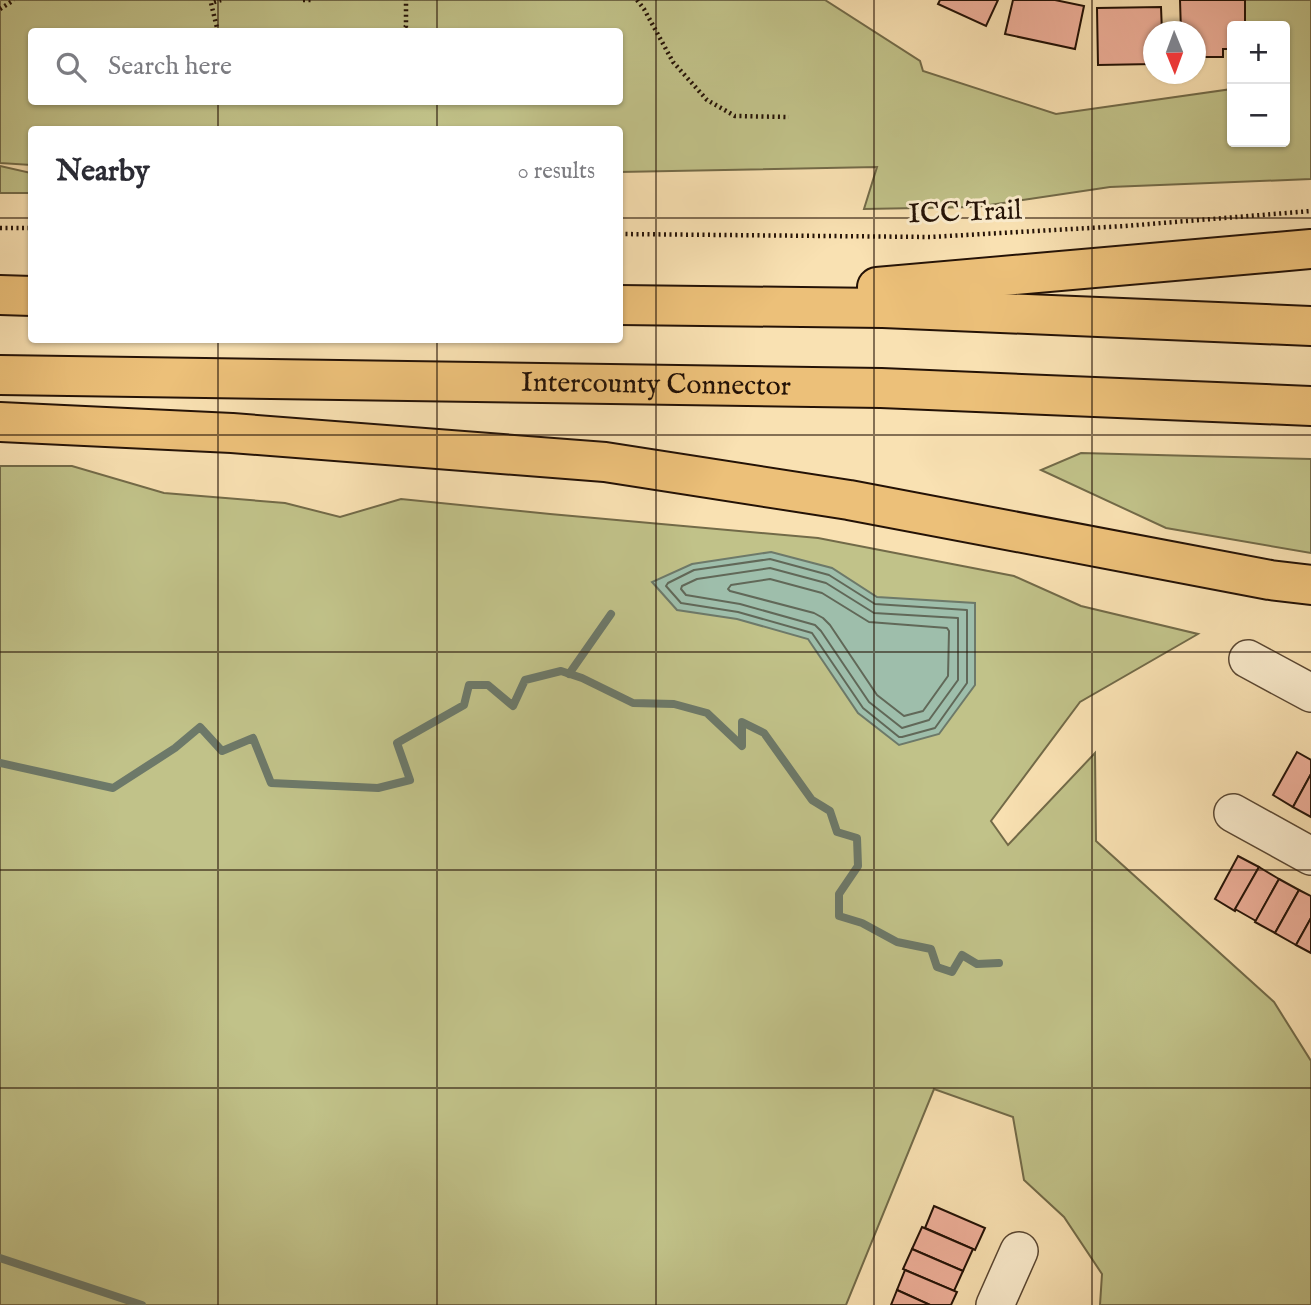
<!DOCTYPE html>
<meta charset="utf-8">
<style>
body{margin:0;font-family:"IM FELL English",serif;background:#f2f2f3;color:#2b2b33}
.controls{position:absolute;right:21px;top:21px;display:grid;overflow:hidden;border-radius:7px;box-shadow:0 2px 5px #0004}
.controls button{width:63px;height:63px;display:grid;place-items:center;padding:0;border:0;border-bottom:2px solid #e1e1e2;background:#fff;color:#2b2b33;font:35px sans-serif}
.compass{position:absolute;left:1143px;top:21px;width:63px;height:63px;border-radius:50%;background:#fff;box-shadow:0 2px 5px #0004;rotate:179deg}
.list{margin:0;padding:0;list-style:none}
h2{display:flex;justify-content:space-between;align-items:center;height:91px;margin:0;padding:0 28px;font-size:30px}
h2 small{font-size:23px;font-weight:400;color:#7c7c81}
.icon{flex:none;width:38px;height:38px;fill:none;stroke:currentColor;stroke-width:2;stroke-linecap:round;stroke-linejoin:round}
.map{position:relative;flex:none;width:1311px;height:1305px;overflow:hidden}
.search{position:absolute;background:#fff;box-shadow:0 2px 5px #0004;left:28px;top:28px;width:595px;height:77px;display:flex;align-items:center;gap:18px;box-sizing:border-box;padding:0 24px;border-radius:7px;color:#7c7c81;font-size:26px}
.panel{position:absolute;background:#fff;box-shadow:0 2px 5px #0004;left:28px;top:126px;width:595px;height:217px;border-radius:7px}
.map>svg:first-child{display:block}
.green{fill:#c1c289;stroke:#726a48;stroke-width:2;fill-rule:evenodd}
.water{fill:#9ebeab;stroke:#6d7969;stroke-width:2}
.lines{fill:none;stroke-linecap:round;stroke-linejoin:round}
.shore{stroke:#616858;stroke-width:2}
.stream{stroke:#6d7969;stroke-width:8}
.building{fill:#eeaf99;stroke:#241206;stroke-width:2}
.minor-casing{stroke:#594631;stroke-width:40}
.highway-casing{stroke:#241206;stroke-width:42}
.path{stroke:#241206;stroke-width:4.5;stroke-dasharray:2 3.5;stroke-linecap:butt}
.minor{stroke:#fbeccd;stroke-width:37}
.highway{stroke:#ecc079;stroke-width:38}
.grid{fill:none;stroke:#241206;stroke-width:2;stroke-opacity:0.55}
.labels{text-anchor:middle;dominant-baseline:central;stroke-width:6;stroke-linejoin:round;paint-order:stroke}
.street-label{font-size:28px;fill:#241206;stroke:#fbeccd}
</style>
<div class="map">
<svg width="1311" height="1305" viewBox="0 0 1311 1305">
<rect width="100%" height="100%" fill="#f9e1b2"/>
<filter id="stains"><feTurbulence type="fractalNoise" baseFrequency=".00286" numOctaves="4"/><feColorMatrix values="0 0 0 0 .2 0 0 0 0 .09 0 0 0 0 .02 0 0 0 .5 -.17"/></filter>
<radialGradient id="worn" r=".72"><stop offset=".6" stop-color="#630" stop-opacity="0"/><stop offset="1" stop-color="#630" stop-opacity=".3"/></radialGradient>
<g class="green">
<path d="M0 0H825L920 61 923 71 1056 114 1232 89V142H1285V26H1242V0H1311V179L1110 187 976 207 864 209 877 167 620 172V130H32L31 165 0 163ZM32 32H620V102H32Z"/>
<polygon points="0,166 31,173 31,193 0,193"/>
<polygon points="1081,453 1311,459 1311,553 1166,528 1041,470"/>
<polygon points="0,466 72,466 164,493 285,503 340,517 401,499 550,514 818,538 1014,576 1081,606 1198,634 1080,702 991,821 1008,845 1095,753 1096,841 1274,1002 1311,1061 1311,1305 1100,1305 1102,1274 1064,1217 1024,1180 1013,1117 934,1089 846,1305 0,1305"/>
</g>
<polygon class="water" points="771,552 832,568 877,597 975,603 975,685 939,734 899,745 858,713 808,639 737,619 677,610 652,582 692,564"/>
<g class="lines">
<g class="shore">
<polygon points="770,559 829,575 875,604 967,610 967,683 935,728 902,737 899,737 863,708 812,633 738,612 681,603 666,586 668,583 694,570"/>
<polygon points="770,568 826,583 874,613 958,618 958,680 929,720 902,728 869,702 821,631 815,625 740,604 686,595 681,589 682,586 697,579"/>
<polygon points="770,579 822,593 869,622 947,628 949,631 948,676 923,711 904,716 877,695 830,625 823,618 814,613 730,591 728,589 731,585"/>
</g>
<g class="stream">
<polyline points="569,674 611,614"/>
<polyline points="0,763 113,788 175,748 200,727 222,751 253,738 271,783 378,788 410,780 397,743 464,705 469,685 488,685 513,706 525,680 561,671 582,678 633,703 674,704 707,713 742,746 742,722 764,733 812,800 830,811 837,832 857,838 858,866 839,894 839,916 862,923 897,942 931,949 937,967 952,972 962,955 977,964 999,963"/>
<polyline points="0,1258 142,1305"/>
</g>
</g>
<g class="building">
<polygon points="940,0 998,0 986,26 938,4"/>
<polygon points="1013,0 1055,0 1084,6 1075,49 1005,34"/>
<polygon points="1180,0 1245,0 1245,26 1232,26 1232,49 1223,49 1223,57 1196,57 1196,32 1181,32"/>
<polygon points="1161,7 1162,32 1154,32 1154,64 1098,65 1097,8"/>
<polygon points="1297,752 1311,760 1311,774 1293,807 1273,795"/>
<polygon points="1311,774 1311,817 1293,807"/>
<polygon points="1238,856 1259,867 1235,911 1215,899"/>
<polygon points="1259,867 1279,879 1256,921 1235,909"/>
<polygon points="1279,879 1299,890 1275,933 1255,922"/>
<polygon points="1299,890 1311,896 1311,918 1296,945 1275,933"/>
<polygon points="1311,918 1311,953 1296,945"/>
<polygon points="934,1206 985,1228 975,1250 925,1228"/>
<polygon points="922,1227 973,1249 963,1271 912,1249"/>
<polygon points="912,1249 963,1271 954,1291 903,1269"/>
<polygon points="905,1270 957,1292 951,1305 930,1305 897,1290"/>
<polygon points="897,1290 930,1305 891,1305"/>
</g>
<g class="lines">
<g class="minor-casing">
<g id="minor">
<polyline points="1248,659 1311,693"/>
<polyline points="1233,813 1311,856"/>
<polyline points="995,1305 1019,1251"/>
</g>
</g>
<g class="highway-casing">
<g id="highway">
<polyline points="877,287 1311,249"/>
<polyline points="0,295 32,296"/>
<polyline points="620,305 883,308 1311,326"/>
<path id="s1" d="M0 375 881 388 1311 406"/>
<polyline points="0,422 232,433 605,462 849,500 1270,580 1311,585"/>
</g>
</g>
<g class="path">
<polyline points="303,0 313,0"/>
<polyline points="637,0 644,9 673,62 707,100 735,116 789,117"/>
<polyline points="0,9 14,0"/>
<polyline points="218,32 211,3 221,0"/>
<polyline points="402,32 406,26 406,0"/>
<polyline points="0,228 32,228"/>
<polyline points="620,234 930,237 1125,226 1311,211"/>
</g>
<use href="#minor" class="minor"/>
<use href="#highway" class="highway"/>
</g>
<path class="grid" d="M218 0V32M437 0V32M656 0V1305M874 0V1305M1092 0V1305M218 102V130M437 102V130M0 218H32M620 218H1311M218 340V1305M437 340V1305M0 435H1311M0 652H1311M0 870H1311M0 1088H1311"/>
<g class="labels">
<g class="street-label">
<text transform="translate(965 213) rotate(-2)">ICC Trail</text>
<text stroke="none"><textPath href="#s1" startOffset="656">Intercounty Connector</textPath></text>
</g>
</g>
<rect width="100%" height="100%" filter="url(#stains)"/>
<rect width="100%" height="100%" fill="url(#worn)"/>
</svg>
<div class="controls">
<button>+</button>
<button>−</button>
</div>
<svg class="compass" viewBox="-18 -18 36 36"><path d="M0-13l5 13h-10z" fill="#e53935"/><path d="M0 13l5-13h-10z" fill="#7c7c81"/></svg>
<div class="search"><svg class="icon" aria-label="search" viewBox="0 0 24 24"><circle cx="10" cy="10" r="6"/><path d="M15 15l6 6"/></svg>Search here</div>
<section class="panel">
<h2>Nearby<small>0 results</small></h2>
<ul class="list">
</ul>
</section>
</div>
